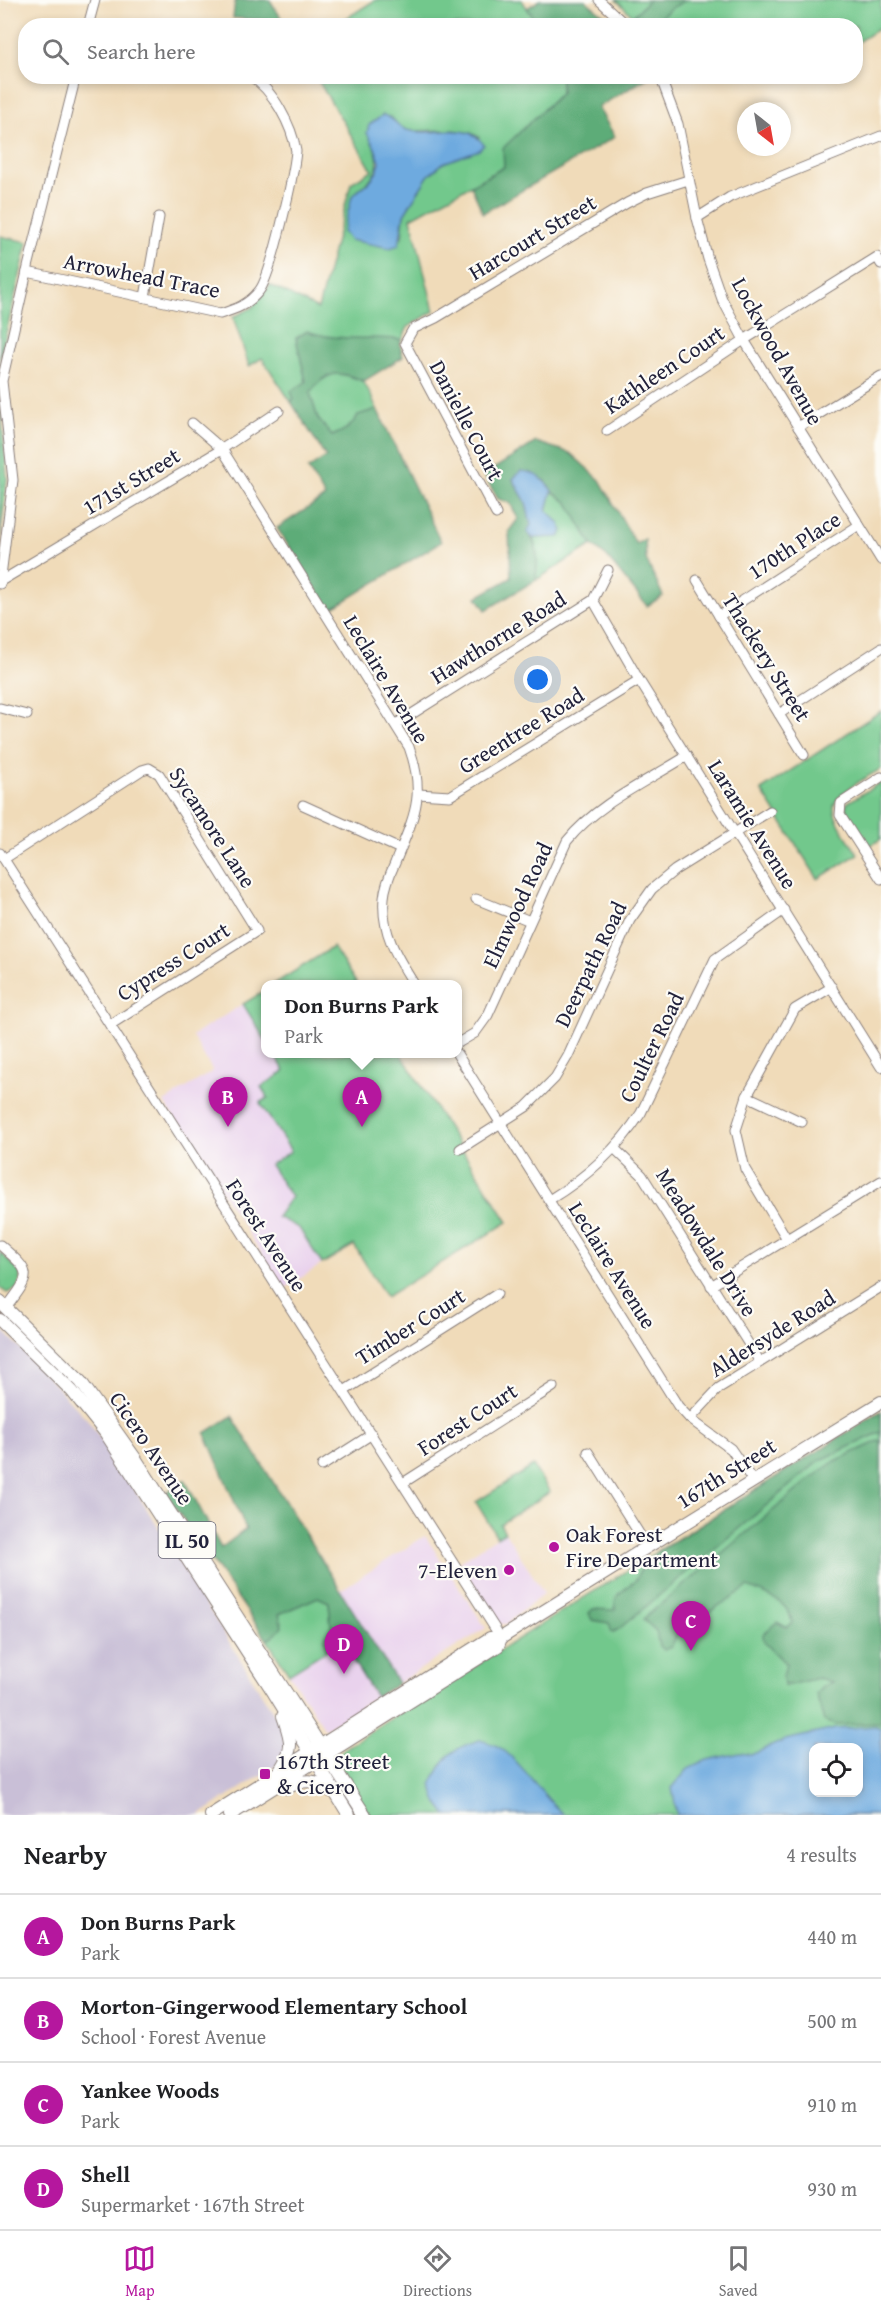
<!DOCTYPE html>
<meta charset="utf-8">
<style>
body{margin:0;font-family:"Gentium Book Plus",serif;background:#f2f2f2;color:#202124}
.controls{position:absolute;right:18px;bottom:18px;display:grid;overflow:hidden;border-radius:12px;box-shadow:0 3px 9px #0003}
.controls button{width:54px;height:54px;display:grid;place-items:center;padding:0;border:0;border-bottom:2px solid #e0e0e0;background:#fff;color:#202124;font:30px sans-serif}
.compass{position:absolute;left:737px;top:102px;width:54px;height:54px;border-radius:50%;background:#fff;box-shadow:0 3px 9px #0003;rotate:149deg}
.you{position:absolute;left:538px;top:680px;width:21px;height:21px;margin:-15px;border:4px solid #fff;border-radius:50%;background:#1a73e8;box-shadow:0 0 0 9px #1a73e833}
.badge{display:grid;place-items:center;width:39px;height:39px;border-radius:50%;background:#b5179e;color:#fff;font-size:20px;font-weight:700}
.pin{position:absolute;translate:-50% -50px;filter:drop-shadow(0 2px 3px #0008)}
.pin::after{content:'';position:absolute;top:32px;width:21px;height:18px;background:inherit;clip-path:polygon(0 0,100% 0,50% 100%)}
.popup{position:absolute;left:261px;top:980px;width:201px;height:78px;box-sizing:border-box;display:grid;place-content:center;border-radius:12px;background:#fff;filter:drop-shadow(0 2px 4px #0005);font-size:20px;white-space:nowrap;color:#757577}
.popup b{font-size:22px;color:#202124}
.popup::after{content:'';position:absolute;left:50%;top:100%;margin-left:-12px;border:12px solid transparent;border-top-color:#fff}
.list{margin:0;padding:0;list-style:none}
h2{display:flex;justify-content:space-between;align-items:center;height:78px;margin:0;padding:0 24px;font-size:26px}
h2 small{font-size:20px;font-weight:400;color:#757577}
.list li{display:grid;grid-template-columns:39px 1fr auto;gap:18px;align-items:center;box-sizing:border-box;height:84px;padding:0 24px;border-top:2px solid #e0e0e0}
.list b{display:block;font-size:22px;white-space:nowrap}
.list p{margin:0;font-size:20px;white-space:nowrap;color:#757577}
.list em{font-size:20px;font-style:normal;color:#757577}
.icon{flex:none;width:33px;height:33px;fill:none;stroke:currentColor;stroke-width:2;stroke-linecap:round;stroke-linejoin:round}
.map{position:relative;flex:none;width:881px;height:1815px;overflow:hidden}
.search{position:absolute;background:#fff;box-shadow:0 3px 9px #0003;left:18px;right:18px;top:18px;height:66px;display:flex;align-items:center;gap:15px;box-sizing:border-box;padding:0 21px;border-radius:24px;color:#757577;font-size:22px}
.sheet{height:414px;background:#fff}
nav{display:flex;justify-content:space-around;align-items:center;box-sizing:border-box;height:84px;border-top:2px solid #e0e0e0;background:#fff;font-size:16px;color:#757577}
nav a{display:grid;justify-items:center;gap:3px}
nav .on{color:#b5179e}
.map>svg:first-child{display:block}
.built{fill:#e9d2ed}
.industrial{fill:#c9bfd7}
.green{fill:#72c88c;stroke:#4a7564;stroke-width:1.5;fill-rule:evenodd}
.forest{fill:#5dac78;stroke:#40675a;stroke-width:1.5}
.water{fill:#6eaadf;stroke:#48668d;stroke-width:1.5;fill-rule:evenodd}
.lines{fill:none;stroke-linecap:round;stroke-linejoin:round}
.minor-casing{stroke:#897e7a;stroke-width:11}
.major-casing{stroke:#897e7a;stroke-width:14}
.minor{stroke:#fff;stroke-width:9}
.major{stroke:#fff;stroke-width:12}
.poi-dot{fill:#b5179e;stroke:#fdfcf7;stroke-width:2}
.labels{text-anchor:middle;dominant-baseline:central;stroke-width:4.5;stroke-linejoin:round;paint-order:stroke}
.shield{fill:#fdfcf7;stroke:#646373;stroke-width:1.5}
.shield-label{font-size:21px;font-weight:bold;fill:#22223b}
.street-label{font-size:22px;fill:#22223b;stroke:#fdfcf7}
.poi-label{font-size:22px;fill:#22223b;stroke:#fdfcf7;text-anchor:start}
</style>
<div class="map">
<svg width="881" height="1815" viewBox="0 0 881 1815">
<rect width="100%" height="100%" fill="#fdfcf7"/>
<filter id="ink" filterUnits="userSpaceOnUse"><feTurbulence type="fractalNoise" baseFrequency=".0167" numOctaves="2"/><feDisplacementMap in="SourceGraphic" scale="12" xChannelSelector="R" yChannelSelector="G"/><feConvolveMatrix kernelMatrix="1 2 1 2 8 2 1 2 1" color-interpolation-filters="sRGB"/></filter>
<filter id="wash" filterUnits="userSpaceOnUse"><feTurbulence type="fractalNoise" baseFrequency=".008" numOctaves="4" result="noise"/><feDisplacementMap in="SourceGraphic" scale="24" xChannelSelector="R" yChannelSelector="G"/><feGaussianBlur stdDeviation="1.35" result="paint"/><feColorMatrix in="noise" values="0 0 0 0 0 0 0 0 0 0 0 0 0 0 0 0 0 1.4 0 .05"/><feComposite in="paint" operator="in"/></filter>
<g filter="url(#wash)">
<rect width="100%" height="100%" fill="#f0dbb9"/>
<g class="built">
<polygon points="243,1004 266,1041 266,1054 274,1054 285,1071 262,1087 269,1098 292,1151 291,1197 299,1228 322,1264 284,1289 164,1102 213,1071 192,1036"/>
<polygon points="505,1532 544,1593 506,1624 500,1624 496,1622 459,1562"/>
<polygon points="425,1536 486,1628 398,1683 339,1591"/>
<polygon points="341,1641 376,1697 325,1729 289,1674"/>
</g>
<polygon class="industrial" points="0,1327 87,1419 123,1471 281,1725 288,1740 284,1754 277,1765 199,1815 0,1815"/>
<g class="green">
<polygon points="375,0 522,0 538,25 334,26"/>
<polygon points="616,0 649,0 633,16"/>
<polygon points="686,0 881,0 881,27 856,43 856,26 726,26 718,22 711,25 652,26 671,8"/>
<path d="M316 77H561V92L504 148V167L411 218 434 311 408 327 402 340C386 337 371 339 354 339 334 339 316 337 296 338L306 382 291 402 262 358 249 366 233 317 252 308 270 285 318 309 351 183 372 170ZM390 117 399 126 409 131 453 130 471 133 479 137 460 156 443 163 428 176 404 214 402 237 352 196C379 173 386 166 367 133Z"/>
<polygon points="0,236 28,242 0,358 0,371"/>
<path d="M335 373C367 379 364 381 377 409L358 415C352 427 344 431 332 436L318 419 310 393 320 379Z"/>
<polygon points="0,399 7,478 0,541"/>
<polygon points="552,491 568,503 592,545 536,580 537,552 533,538 559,537 559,523 547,511"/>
<path d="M881 711V769C869 776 835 793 834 807 833 819 851 843 858 854L818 879 761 790Z"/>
<polygon points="881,782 881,839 868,847 845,809 847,803"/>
<polygon points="333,947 357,984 274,984"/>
<polygon points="266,990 266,1041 243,1004"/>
<polygon points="274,1054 401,1054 508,1222 386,1297 354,1245 322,1264 299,1228 277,1217 291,1197 270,1165 291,1151 260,1103 268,1098 261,1087 285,1071"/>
<polygon points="0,1252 20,1272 20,1282 17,1289 7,1293 0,1288"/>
<path d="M881 1411V1815H369L338 1762 341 1752 346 1747ZM814 1748H858V1792H814Z"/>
<polygon points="533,1466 550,1492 500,1524 505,1532 497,1537 476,1502"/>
<polygon points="318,1597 329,1602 331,1626 325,1638 327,1650 289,1674 267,1640 274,1636 279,1614"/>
</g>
<g class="forest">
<polygon points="235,0 270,0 283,21 233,18"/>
<polygon points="540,0 585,0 616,25 538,25 527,8"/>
<polygon points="649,0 686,0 671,8 652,25 640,25 633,16"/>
<polygon points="561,77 649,77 598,107 615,137 483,213 471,186 504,167 503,148 561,93"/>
<path d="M307 331C338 343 370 335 402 340L400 345 403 357 364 381C339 370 327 370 310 393L318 419 332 436C344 431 352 427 358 415L377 409 441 542 330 610 277 528 325 497 308 469 326 457 291 402 294 400 291 391 306 382 296 338Z"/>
<path d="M536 442 570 453 600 480 636 544 645 539 646 559 663 596 647 606 607 557 592 545 568 503 552 491 545 480H513L526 502 531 525 527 532C540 546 537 562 536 580L486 610 477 597 511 578 509 531 518 519 510 503 498 499 484 475Z"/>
<polygon points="881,1411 881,1432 819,1461 619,1629 612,1633 609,1623 592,1620 589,1613 593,1609 615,1610 615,1601 620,1593 636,1580 639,1572 654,1559 654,1554"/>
<polygon points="232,1416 398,1683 376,1697 341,1642 327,1650 325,1638 331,1626 329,1602 318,1597 279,1614 282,1626 274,1636 267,1640 165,1493 185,1480 221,1548 246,1529 205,1433"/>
<path d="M881 1440V1723L836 1725 824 1721 816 1694 823 1686 832 1682 818 1678 784 1686 783 1677 786 1664 764 1642 763 1634 777 1622 786 1627 792 1623C789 1601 767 1595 748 1587L679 1631 671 1647 664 1650 659 1646 656 1631 643 1619 813 1477 835 1461Z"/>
</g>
<g class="water">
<path d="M383 115C394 117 397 127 407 130 431 138 467 119 484 145L479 150 443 163 428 176 404 214 399 245 390 248 350 240 343 232 352 196 369 182 377 172 380 162 375 148 367 133 369 125Z"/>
<path d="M521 471C536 472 544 479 552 491L547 510 559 523 563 531 559 537 533 538 527 532 531 525 526 502 513 479Z"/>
<path d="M876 1726 881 1729V1815H677L672 1788 688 1769 707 1760 740 1753 751 1755 785 1740 835 1729ZM814 1748H858V1792H814Z"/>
<path d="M480 1740C487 1742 496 1745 502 1749 526 1767 541 1795 564 1815H447L437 1802 431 1785C443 1758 451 1748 480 1740Z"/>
</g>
</g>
<g filter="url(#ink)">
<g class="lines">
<g class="minor-casing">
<g id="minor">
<polyline points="599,0 627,26"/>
<polyline points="88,26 95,0"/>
<polyline points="660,76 678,124 697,218 708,259 722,299 744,340 881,560"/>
<polyline points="697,218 730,197 881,136"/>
<path d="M27 272 220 314C236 309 248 305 259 291 271 277 294 174 296 151 292 126 273 89 250 76"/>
<polyline points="145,297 159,217"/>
<path d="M192 423 222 449 409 747C427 797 413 818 395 863 390 874 385 886 384 898 381 932 397 957 414 984"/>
<polyline points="798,427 881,376"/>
<polyline points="607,431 744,340 877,257 881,264"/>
<polyline points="496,514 405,343 413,329 436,318 627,203 647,193 688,180"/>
<polyline points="697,580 804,755"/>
<polyline points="1,581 222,449 279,411"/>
<polyline points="0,584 13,480 2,381 29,263 76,76"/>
<polyline points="593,600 639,680 881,1067"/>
<polyline points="719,616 859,525"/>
<polyline points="0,708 27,715"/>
<polyline points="779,714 881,648"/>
<polyline points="396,724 593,600 608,570"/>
<polyline points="881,777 841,803 840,815 881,879"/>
<polyline points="418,794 450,796 639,680"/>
<polyline points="303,805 400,849"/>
<polyline points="0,853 501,1638"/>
<polyline points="4,859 142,770 149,768 159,774 257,931 110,1025"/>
<polyline points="476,899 530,921"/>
<path d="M458 1043 475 1033 488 1015 567 841C598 803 646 782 687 756"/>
<polyline points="457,1054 678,1406 690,1419 731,1449 753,1481"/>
<polyline points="747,1096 802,1122"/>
<polyline points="614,1148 642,1175 760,1362"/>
<polyline points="460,1149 526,1107 555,1078 568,1056 630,920 652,889 675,870 770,811"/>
<path d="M549 1200C587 1177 617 1150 641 1113L715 959 784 910"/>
<polyline points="787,1239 745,1169 736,1130 747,1096 795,1009 832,987"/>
<path d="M0 1245C32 1273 33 1273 6 1308"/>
<polyline points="711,1286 881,1181"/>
<polyline points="344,1391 497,1294"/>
<polyline points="690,1419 719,1388 881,1287"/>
<polyline points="588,1452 647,1546"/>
<polyline points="322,1466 372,1434"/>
<polyline points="403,1483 553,1387"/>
</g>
</g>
<g class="major-casing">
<g id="major">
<polyline points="0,1302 81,1382 135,1458 365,1815"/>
<polyline points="0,1320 72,1391 105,1432 274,1693 349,1815"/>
<path d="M280 1770C295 1747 291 1740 283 1716"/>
<path d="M287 1788C304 1778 316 1779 331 1791"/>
<polyline points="211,1815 490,1638 501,1638"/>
<polyline points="230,1815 498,1646 501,1638 544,1611 881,1402"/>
</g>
</g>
<use href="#minor" class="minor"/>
<use href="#major" class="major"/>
</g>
</g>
<g class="poi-dot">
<circle cx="554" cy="1547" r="6"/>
<circle cx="509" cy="1570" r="6"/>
<rect x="259" y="1768" width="12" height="12" rx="3"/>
</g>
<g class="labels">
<rect class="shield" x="158.5" y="1522" width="57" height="36" rx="4.5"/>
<g class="shield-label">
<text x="187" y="1540">IL 50</text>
</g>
<g class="street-label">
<text transform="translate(532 237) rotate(-31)">Harcourt Street</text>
<text transform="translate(142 275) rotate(11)">Arrowhead Trace</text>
<text transform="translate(778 351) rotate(61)">Lockwood Avenue</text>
<text transform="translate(664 369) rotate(-34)">Kathleen Court</text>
<text transform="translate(467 420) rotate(62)">Danielle Court</text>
<text transform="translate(131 481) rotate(-31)">171st Street</text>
<text transform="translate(794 545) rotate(-33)">170th Place</text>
<text transform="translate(498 637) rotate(-32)">Hawthorne Road</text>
<text transform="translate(767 657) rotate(58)">Thackery Street</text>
<text transform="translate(387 679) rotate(59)">Leclaire Avenue</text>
<text transform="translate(521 730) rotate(-32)">Greentree Road</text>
<text transform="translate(753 824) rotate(58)">Laramie Avenue</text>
<text transform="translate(213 827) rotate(57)">Sycamore Lane</text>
<text transform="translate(517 905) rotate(-65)">Elmwood Road</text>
<text transform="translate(173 961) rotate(-32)">Cypress Court</text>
<text transform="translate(590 964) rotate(-64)">Deerpath Road</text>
<text transform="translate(651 1047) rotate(-64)">Coulter Road</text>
<text transform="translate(267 1235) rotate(57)">Forest Avenue</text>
<text transform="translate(707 1242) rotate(58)">Meadowdale Drive</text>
<text transform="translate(613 1265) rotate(58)">Leclaire Avenue</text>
<text transform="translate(410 1326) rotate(-32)">Timber Court</text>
<text transform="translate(772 1333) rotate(-32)">Aldersyde Road</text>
<text transform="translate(467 1419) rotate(-33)">Forest Court</text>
<text transform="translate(152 1448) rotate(56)">Cicero Avenue</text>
<text transform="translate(726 1473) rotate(-32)">167th Street</text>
</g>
<g class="poi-label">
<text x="566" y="1534">Oak Forest<tspan x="566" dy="25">Fire Department</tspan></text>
<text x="497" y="1570" text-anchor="end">7-Eleven</text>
<text x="277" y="1761">167th Street<tspan x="277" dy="25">&amp; Cicero</tspan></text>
</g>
</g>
</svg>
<div class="controls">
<button><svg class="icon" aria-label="locate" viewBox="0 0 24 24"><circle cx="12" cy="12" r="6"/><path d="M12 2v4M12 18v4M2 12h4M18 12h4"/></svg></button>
</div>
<svg class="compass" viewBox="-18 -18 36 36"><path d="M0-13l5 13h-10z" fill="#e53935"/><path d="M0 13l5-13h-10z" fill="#757577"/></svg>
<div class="you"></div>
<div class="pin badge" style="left:362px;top:1127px">A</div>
<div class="popup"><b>Don Burns Park</b>Park</div>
<div class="pin badge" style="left:228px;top:1127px">B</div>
<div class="pin badge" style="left:691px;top:1651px">C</div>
<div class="pin badge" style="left:344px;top:1674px">D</div>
<div class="search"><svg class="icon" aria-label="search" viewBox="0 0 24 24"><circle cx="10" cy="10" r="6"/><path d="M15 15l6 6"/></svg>Search here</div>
</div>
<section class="sheet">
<h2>Nearby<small>4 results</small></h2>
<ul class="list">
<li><span class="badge">A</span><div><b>Don Burns Park</b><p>Park</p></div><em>440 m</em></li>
<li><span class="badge">B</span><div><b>Morton-Gingerwood Elementary School</b><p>School · Forest Avenue</p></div><em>500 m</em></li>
<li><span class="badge">C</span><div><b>Yankee Woods</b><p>Park</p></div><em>910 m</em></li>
<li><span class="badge">D</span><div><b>Shell</b><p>Supermarket · 167th Street</p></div><em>930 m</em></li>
</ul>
</section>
<nav>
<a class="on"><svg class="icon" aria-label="map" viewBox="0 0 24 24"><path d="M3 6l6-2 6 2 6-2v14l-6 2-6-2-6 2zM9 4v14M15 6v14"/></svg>Map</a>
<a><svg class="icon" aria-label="directions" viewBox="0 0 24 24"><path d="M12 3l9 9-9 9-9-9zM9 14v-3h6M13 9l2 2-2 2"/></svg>Directions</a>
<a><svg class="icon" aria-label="saved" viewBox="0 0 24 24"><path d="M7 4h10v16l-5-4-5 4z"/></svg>Saved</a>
</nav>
